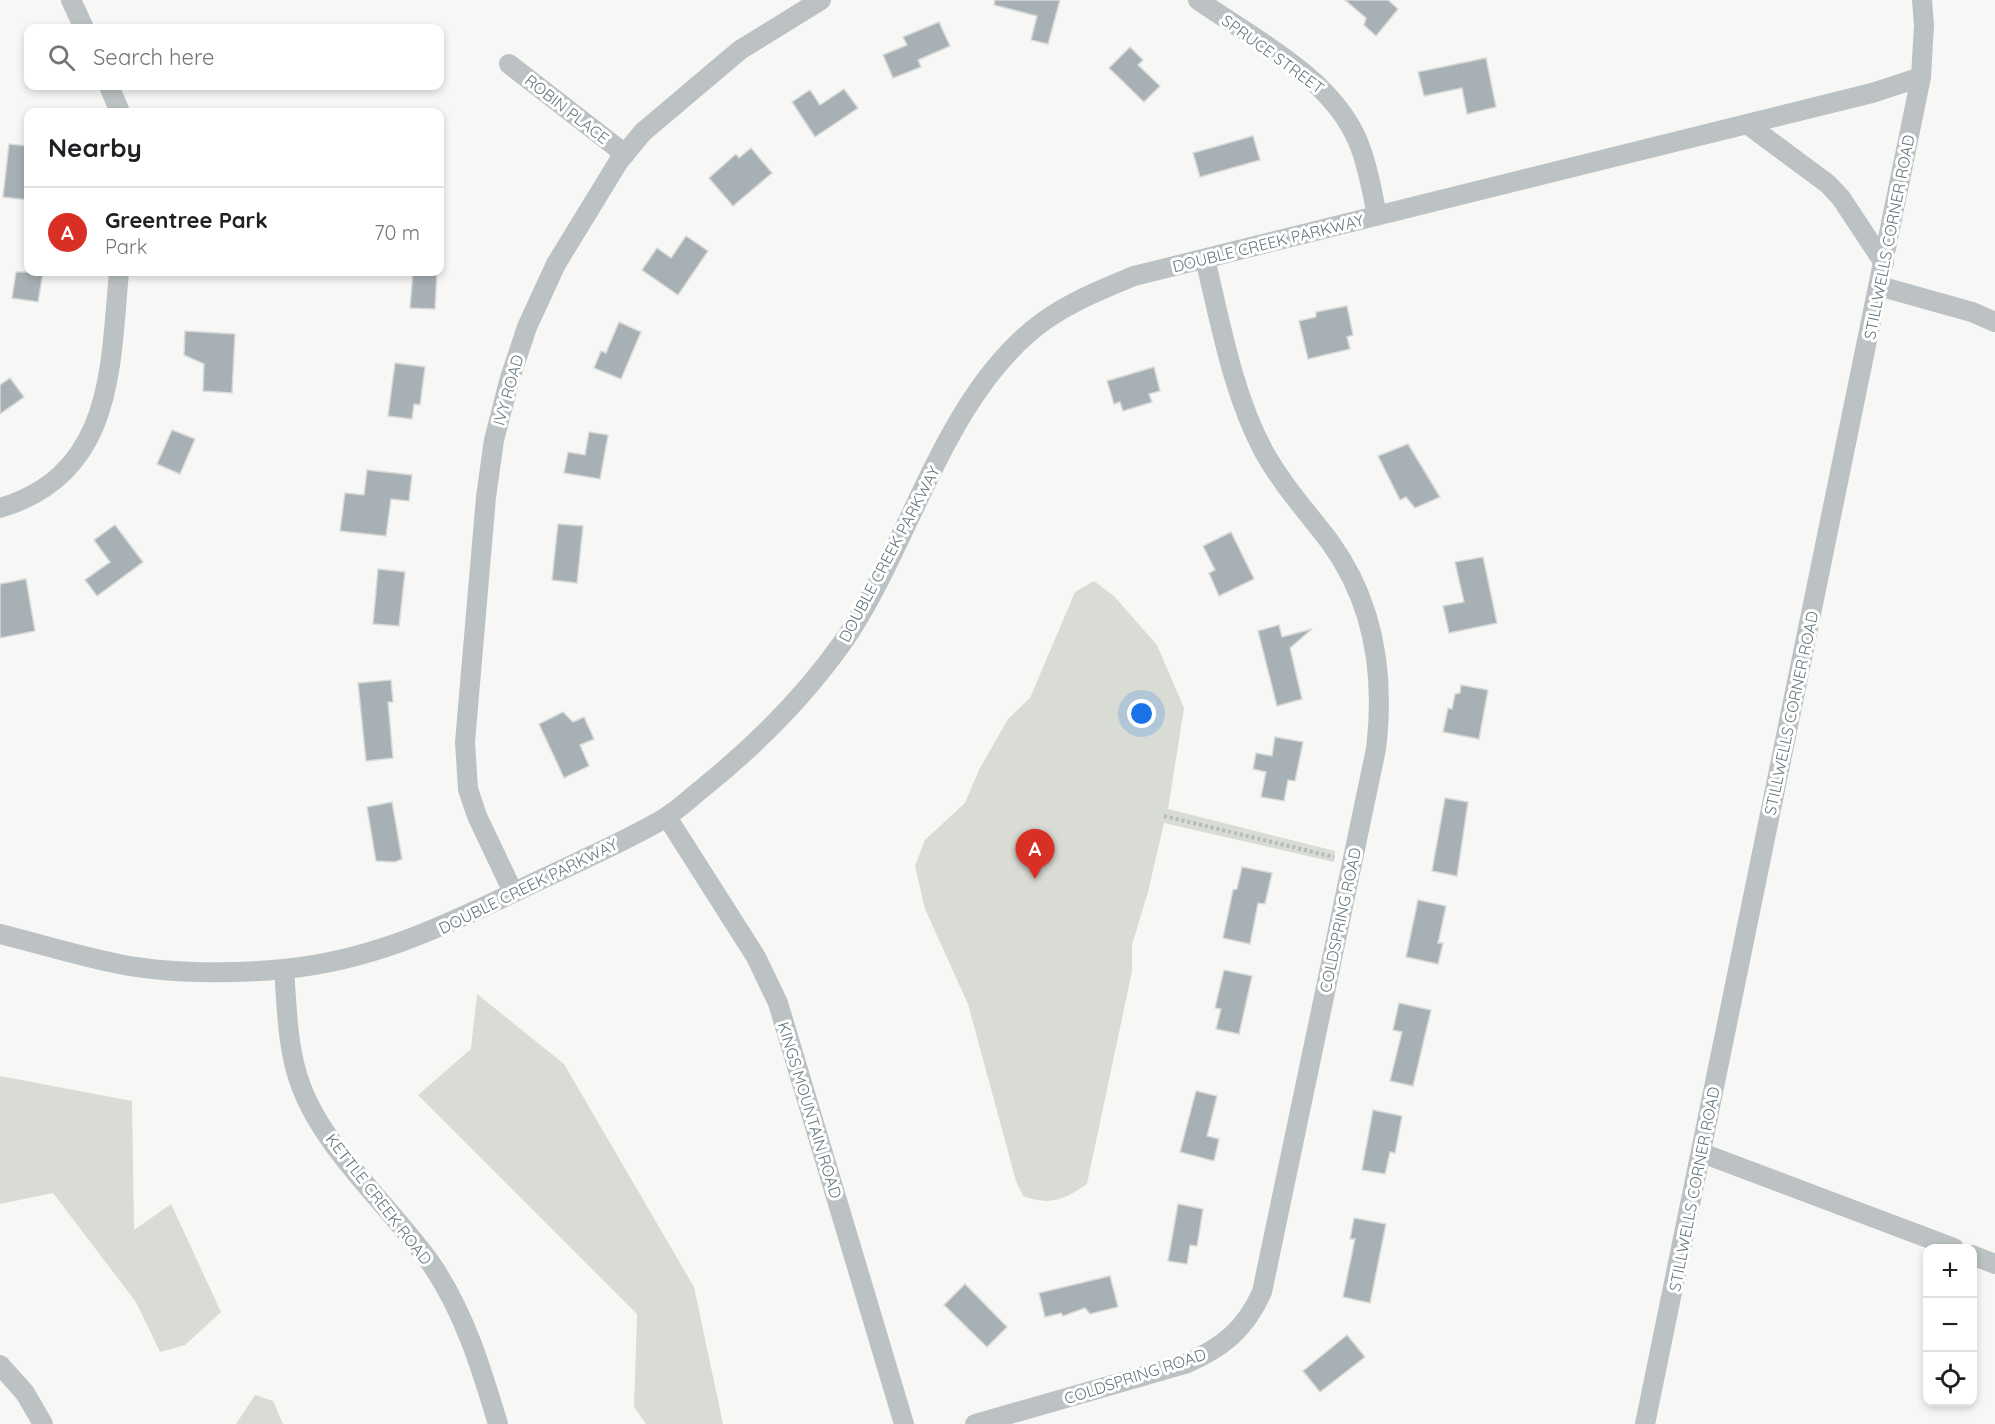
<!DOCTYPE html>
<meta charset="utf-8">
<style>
body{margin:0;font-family:Quicksand,sans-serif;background:#f2f2f2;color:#202124}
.controls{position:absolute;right:18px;bottom:18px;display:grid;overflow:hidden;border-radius:12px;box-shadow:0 3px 9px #0003}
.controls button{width:54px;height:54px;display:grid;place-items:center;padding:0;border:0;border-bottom:2px solid #e0e0e0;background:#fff;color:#202124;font:30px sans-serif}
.you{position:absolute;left:1142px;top:714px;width:21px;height:21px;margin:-15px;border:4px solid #fff;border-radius:50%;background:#1a73e8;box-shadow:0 0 0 9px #1a73e833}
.badge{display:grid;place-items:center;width:39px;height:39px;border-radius:50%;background:#d93025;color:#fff;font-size:20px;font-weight:700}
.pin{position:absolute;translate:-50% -50px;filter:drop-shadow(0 2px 3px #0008)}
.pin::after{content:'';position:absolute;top:32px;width:21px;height:18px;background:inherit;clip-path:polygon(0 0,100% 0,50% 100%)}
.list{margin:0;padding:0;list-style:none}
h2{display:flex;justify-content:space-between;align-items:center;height:78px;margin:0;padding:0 24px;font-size:26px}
h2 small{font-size:20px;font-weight:400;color:#757577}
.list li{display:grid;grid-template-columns:39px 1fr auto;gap:18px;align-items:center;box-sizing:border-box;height:90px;padding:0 24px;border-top:2px solid #e0e0e0}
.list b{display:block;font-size:22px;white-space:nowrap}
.list p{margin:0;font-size:20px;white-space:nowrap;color:#757577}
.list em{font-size:20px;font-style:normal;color:#757577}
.icon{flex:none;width:33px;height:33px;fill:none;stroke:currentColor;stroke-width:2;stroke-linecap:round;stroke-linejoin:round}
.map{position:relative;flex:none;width:1995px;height:1424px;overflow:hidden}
.search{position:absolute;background:#fff;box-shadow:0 3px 9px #0003;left:24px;top:24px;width:420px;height:66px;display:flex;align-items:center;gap:15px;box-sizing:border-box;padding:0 21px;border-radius:12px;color:#757577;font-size:22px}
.panel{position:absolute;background:#fff;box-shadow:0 3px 9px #0003;left:24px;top:108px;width:420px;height:168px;border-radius:12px}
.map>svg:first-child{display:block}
.green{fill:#d8dcd4}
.building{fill:#a7b0b4;stroke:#d9d9d7;stroke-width:1.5}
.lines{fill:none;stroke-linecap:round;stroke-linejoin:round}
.path{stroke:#b7bbbd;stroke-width:4;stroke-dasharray:3 3;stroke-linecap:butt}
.minor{stroke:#bcc2c4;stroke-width:20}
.labels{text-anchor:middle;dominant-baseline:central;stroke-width:6;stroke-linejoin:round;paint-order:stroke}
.street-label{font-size:16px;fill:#65777e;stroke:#fff}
</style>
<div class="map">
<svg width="1995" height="1424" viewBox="0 0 1995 1424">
<rect width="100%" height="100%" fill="#f7f7f5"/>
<g class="green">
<path d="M1094 581 1114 596 1157 645 1184 708 1168 809 1335 851 1334 862 1164 823 1148 892 1132 945V971L1087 1184C1063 1200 1051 1206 1023 1196L1016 1181 968 1004 925 909 915 866 925 840 965 803 979 770 1008 719 1030 698 1075 592Z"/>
<polygon points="477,994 564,1064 694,1287 723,1424 646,1424 634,1407 637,1314 418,1095 471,1049"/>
<polygon points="0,1076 132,1101 134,1230 171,1204 221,1312 185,1345 160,1352 136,1302 53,1193 0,1204"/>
<polygon points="255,1395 273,1401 283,1424 236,1424"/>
</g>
<g class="building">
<polygon points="995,0 1060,0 1048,44 1031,40 1037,16 994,5"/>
<polygon points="1345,0 1388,0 1398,9 1376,36 1364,25 1366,18"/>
<polygon points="939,22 950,46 918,60 921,67 893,78 883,55 907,45 903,37"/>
<polygon points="1130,47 1143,60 1138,65 1160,86 1144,102 1109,68"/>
<polygon points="1486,58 1496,107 1467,114 1462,88 1424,96 1418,72"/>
<polygon points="844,89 858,108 815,137 792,102 810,90 820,105"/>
<polygon points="1253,136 1260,160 1200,177 1193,153"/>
<polygon points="9,144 28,146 28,200 3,197"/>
<polygon points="751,148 772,173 733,206 709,178 736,154 739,158"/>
<polygon points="686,236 708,251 678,295 642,270 657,248 671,258"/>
<polygon points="16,272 43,272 38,302 12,298"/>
<polygon points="413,272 437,272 435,309 410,308"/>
<polygon points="1347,306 1353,335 1347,337 1350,349 1308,359 1299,321 1316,317 1316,312"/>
<polygon points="619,322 641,332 621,379 594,368 601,351 606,353"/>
<polygon points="185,331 235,334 232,393 203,391 204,364 184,355"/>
<polygon points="395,363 425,367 420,405 414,404 412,419 388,416"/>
<polygon points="1154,367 1160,391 1149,394 1152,402 1123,411 1120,402 1114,404 1107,381"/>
<polygon points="10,378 24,397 0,414 0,385"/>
<polygon points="172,430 195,439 180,474 157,464"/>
<polygon points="589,432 608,435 600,479 564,473 568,452 585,455"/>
<polygon points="1408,444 1440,497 1415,508 1406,497 1400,500 1378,456"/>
<polygon points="367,470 412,475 409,501 391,499 386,536 340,531 345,493 364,495"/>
<polygon points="558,524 583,526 577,583 552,580"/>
<polygon points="115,525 143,562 97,596 85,580 110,562 94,540"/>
<polygon points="1231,532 1254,579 1219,596 1209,573 1215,570 1203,546"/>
<polygon points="1483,557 1497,623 1449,633 1443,606 1464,602 1455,562"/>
<polygon points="378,569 405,572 399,626 373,624"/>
<polygon points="26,579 35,631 0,638 0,584"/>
<polygon points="1279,625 1282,637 1312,629 1290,648 1302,699 1277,706 1258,631"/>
<polygon points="391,680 393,702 388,702 393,758 366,761 358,683"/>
<polygon points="1461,685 1488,690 1479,739 1443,732 1448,708 1452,709 1455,694 1460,693"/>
<polygon points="563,712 573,722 584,717 594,739 580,745 589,766 564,778 539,724"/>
<polygon points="1275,737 1303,742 1295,781 1288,780 1284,801 1261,797 1266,772 1253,769 1256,753 1272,756"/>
<polygon points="1445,798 1468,802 1457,876 1432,871"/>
<polygon points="392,802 402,859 395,862 376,861 367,807"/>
<polygon points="1242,867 1272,873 1265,904 1258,903 1250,944 1223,938 1233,890 1237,889"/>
<polygon points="1418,900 1446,906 1438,943 1443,943 1438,964 1406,957"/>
<polygon points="1224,970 1252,976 1239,1034 1216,1029 1221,1009 1215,1008"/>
<polygon points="1399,1003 1431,1010 1413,1086 1390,1081 1402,1032 1393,1030"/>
<polygon points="1196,1091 1217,1096 1207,1136 1219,1139 1214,1161 1180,1152"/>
<polygon points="1373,1110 1402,1116 1395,1153 1390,1152 1385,1174 1362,1170"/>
<polygon points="1178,1204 1203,1209 1197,1246 1190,1245 1187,1264 1168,1261"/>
<polygon points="1354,1218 1386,1224 1370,1303 1343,1297 1355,1239 1350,1239"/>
<polygon points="1110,1276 1118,1307 1090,1314 1085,1308 1063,1316 1061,1313 1045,1317 1039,1293"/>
<polygon points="965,1284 1007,1327 987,1347 944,1305"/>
<polygon points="1347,1335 1365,1357 1320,1392 1303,1371"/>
</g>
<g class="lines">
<polyline class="path" points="1164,816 1334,857"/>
<g class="minor">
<polyline points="71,0 84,28"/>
<path d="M1198 0C1254 39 1333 78 1359 144 1368 166 1372 192 1377 215"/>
<polyline points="509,64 625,154"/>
<polyline points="109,86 120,112"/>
<polyline points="1747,124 1872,93 1921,77"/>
<polyline points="1879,286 1972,312 1995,322"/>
<path d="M0 508C114 474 110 368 119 272"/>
<polyline points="667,817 756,957 778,1003 904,1424"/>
<polyline points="513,892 477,816 468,789 465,742 486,497 494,440 510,378 527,327 556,264 619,161 643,132 740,50 821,0"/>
<path d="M0 934C40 944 79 956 119 964 168 974 235 974 284 969 369 961 440 928 515 892 563 868 612 848 658 822 675 813 689 799 704 787 756 745 804 697 843 642 912 542 944 393 1044 321 1072 301 1103 289 1134 276L1747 124 1828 184 1841 198 1884 263"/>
<path d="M284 969C287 1008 287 1049 301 1086 325 1151 392 1208 432 1265 465 1314 481 1368 498 1424"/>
<polyline points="1702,1153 1954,1248"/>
<polyline points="1972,1255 1995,1264"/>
<polyline points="0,1365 25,1393 43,1424"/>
<path d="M975 1424 1185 1364C1222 1348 1245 1330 1262 1292L1376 749C1385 675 1375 604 1330 542 1307 512 1281 483 1263 450 1232 391 1221 324 1205 259"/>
<polyline points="1645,1424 1921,77 1924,25 1922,0"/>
</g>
</g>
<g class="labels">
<g class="street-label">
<text transform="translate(1273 54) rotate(36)">SPRUCE STREET</text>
<text transform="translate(567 109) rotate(38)">ROBIN PLACE</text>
<text transform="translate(1889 237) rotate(-79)">STILLWELLS CORNER ROAD</text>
<text transform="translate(1268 243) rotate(-14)">DOUBLE CREEK PARKWAY</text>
<text transform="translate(508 390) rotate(-74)">IVY ROAD</text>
<text transform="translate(889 554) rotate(-62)">DOUBLE CREEK PARKWAY</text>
<text transform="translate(1791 713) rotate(-78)">STILLWELLS CORNER ROAD</text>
<text transform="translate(528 886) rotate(-26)">DOUBLE CREEK PARKWAY</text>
<text transform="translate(1340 920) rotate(-78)">COLDSPRING ROAD</text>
<text transform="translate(810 1110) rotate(73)">KINGS MOUNTAIN ROAD</text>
<text transform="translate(1694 1189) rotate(-79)">STILLWELLS CORNER ROAD</text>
<text transform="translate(379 1199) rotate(52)">KETTLE CREEK ROAD</text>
<text transform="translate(1135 1376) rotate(-18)">COLDSPRING ROAD</text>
</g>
</g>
</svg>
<div class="controls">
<button>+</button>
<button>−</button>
<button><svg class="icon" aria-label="locate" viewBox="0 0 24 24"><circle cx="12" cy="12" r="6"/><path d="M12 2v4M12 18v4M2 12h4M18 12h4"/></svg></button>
</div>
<div class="you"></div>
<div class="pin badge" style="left:1035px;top:879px">A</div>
<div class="search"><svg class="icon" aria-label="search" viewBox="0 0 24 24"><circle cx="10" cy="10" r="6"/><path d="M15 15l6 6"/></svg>Search here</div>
<section class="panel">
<h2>Nearby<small></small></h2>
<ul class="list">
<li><span class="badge">A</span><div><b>Greentree Park</b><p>Park</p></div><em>70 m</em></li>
</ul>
</section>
</div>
